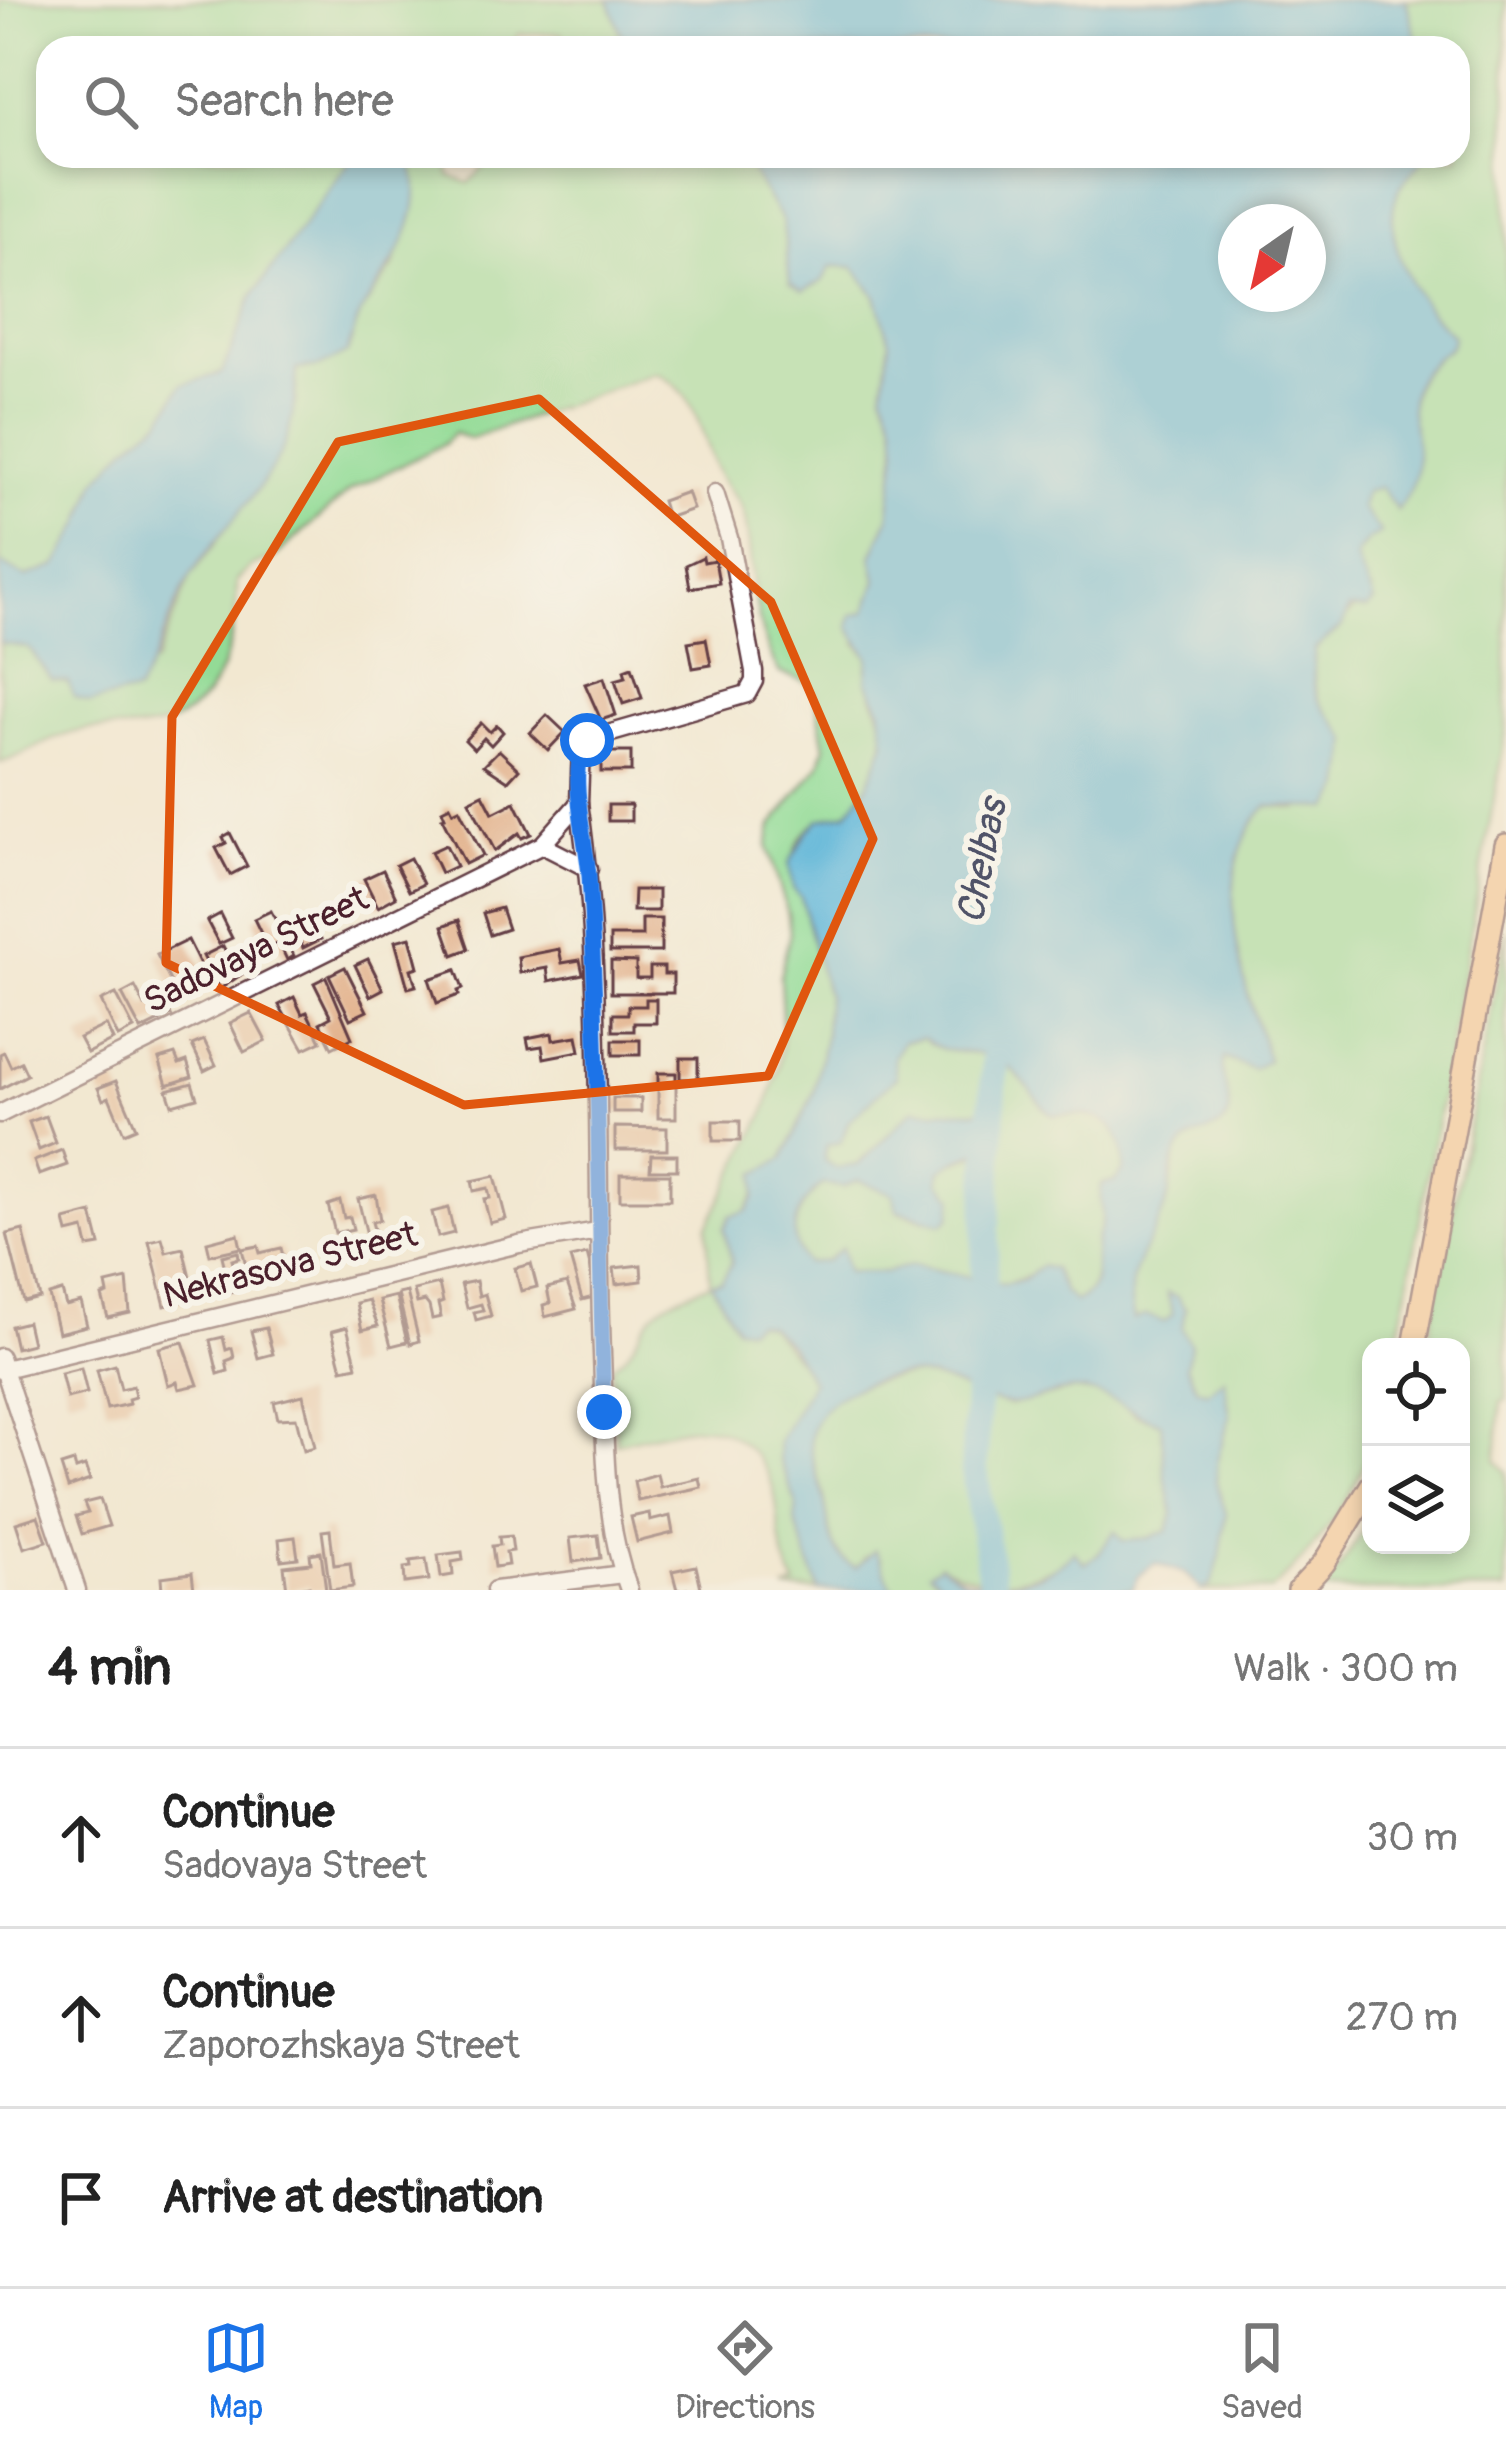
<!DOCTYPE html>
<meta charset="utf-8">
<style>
body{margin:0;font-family:Pangolin,sans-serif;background:#f6f6f6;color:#222}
.controls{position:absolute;right:36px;bottom:36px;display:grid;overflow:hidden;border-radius:24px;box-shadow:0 6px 18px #0003}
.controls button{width:108px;height:108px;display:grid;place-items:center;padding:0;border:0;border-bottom:3px solid #e0e0e0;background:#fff;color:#222;font:60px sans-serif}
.compass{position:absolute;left:1218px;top:204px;width:108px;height:108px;border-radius:50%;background:#fff;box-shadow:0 6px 18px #0003;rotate:214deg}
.stop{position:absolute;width:36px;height:36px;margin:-27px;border:9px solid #1a73e8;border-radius:50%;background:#fff}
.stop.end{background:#1a73e8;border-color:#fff;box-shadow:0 3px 12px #0008}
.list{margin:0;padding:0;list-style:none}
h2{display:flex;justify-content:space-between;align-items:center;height:156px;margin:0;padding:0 48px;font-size:51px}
h2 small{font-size:39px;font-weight:400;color:#767676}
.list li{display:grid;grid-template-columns:78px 1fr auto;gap:36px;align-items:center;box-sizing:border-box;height:180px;padding:0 48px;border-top:3px solid #e0e0e0}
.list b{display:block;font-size:45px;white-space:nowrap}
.list p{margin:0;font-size:39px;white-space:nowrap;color:#767676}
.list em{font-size:39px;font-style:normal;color:#767676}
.icon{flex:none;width:66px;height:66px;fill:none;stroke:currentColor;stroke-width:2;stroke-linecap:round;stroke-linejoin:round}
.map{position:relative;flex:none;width:1506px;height:1590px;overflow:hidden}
.search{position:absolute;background:#fff;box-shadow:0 6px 18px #0003;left:36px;right:36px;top:36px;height:132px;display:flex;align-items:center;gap:30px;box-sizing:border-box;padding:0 42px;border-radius:36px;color:#767676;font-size:45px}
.sheet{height:696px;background:#fff}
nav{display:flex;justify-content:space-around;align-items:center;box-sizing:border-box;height:168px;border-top:3px solid #e0e0e0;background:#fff;font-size:33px;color:#767676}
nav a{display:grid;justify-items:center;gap:6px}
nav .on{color:#1a73e8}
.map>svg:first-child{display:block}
.green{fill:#93db96;stroke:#6e7d60;stroke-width:3}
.water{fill:#5ab4d8;stroke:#526a82;stroke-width:3;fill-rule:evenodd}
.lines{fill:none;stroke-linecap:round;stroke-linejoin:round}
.river{stroke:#5ab4d8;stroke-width:27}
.building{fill:#e3b48f}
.minor-casing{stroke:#633d44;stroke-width:21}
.major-casing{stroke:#633d44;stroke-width:26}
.minor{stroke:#fff;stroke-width:16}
.major{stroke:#f7be88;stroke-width:21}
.route{stroke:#1a73e8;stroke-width:15}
.marked{fill:none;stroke:#e0560e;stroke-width:9;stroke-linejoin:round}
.labels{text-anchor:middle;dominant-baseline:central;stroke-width:12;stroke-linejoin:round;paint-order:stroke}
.street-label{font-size:36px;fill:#4a1f2b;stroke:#f7f3e8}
.water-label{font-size:39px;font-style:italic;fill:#505368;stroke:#f7f3e8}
</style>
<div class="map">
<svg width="1506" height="1590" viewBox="0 0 1506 1590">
<rect width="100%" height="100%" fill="#f7f3e8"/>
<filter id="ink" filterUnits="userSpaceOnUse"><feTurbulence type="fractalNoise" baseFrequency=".00833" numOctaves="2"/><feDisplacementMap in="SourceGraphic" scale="24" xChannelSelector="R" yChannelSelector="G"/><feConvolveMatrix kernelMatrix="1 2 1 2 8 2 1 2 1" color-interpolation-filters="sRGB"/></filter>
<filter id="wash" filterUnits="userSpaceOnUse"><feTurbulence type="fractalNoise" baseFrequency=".004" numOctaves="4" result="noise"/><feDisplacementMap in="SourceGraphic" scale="48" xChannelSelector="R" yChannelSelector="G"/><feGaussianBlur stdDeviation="2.7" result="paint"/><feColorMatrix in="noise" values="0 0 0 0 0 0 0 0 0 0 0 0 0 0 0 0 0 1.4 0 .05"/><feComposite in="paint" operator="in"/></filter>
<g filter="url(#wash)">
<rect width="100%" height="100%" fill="#f2e8d1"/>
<g class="green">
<polygon points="0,0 609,0 626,48 560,48 562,33 519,34 509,48 48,48 48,156 357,156 347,165 253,295 222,373 182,385 161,420 126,448 96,482 81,524 57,566 26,577 0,563"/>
<path d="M1406 0H1506V730L1407 1293 1395 1347H1371C1371 1377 1377 1413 1370 1442 1360 1492 1309 1557 1271 1590H1202L1211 1585 1226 1514 1216 1483 1218 1456 1230 1416 1224 1379 1208 1392 1197 1389 1186 1366 1191 1345 1181 1328 1185 1309 1164 1323 1133 1320 1128 1291 1135 1265 1168 1199 1176 1153 1188 1139 1211 1130 1229 1112 1220 1071 1224 1058 1268 1060C1244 986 1204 869 1267 806L1298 809 1338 725C1313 703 1312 682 1315 649 1336 632 1350 609 1372 592L1358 573 1356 555 1368 540 1361 508 1365 492 1417 459C1406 406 1404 379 1451 346L1453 336C1418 307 1380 241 1397 194 1402 180 1417 169 1425 156H1458V48H1419Z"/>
<path d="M409 156H447L450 176 469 183 494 156H742L783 222 790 283 822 281 831 266 854 267 876 296 890 342 883 392 895 422 897 449 889 518 872 556 877 580 857 643 869 657C868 666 866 676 869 684 875 705 889 724 883 746 878 767 866 798 848 811 841 817 830 815 822 819 795 832 781 874 801 897L827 996 825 1036 814 1092 783 1159 767 1170 746 1212 730 1216 724 1229 732 1262 722 1281 712 1283 756 1322 768 1325 808 1372 812 1382 809 1393 778 1442 779 1459 797 1505 795 1521 819 1590H785L796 1585C777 1551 781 1531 775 1496 769 1462 734 1425 698 1427 671 1428 642 1438 616 1443L612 1366C638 1349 637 1329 656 1311 670 1298 693 1291 710 1283L707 1227 764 1115 779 1069 783 1031 780 977 790 933 788 914 768 847 772 826 820 764 825 747 815 691 805 681 780 673C751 626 755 572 745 519 741 498 725 490 717 472 699 435 699 390 655 373L470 439 454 433 444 444 351 490 273 558 252 566 237 581C236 646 219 721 143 729 124 731 105 727 86 730 50 735 33 753 0 763V643L29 648 52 680 155 663 191 575 258 487 295 403 297 369 319 367 347 353 361 311 395 264 413 165Z"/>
<polygon points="1506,931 1506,1400 1501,1401 1496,1460 1506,1471 1506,1590 1320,1590 1338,1570 1371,1518 1371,1545 1461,1545 1461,1347 1427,1347"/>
<path d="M924 1038C949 1060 972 1046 997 1059 1022 1072 1032 1097 1052 1115 1098 1114 1124 1115 1124 1171L1115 1181 1102 1184C1098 1199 1104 1210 1102 1223 1101 1230 1096 1235 1096 1242 1093 1266 1102 1288 1075 1303L1064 1292 1053 1269 1004 1284 913 1265 887 1272H847L844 1261 805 1263C784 1234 797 1204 823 1184L843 1187 858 1180 894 1194 898 1211 925 1220 940 1182V1170L949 1163 974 1156 990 1109 939 1114 914 1109 857 1165 836 1168 824 1160 827 1145 841 1142 848 1122 895 1077 894 1058 903 1041Z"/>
<path d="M917 1375 949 1381 974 1396 1010 1405 1072 1390 1111 1395 1136 1415 1161 1422 1165 1476 1173 1513 1168 1531 1149 1539 1123 1541 1115 1532C1105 1545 1096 1561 1080 1564 1069 1567 1071 1563 1060 1566 1010 1583 990 1590 940 1564L943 1584 934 1590H894L883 1575 881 1559 867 1555 856 1569C827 1553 830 1526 824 1497 820 1477 807 1455 811 1434 818 1390 880 1377 917 1375Z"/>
</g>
<g class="water">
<polygon points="609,0 1406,0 1419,48 626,48"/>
<path d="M357 156H409C433 213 392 262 364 307 356 320 352 338 347 353L319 367 297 369C295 394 294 420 285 443 265 492 220 529 192 573 169 610 160 655 137 692L90 703 74 697 68 682 52 680 29 648 0 643V563L26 577 57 566 81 524 96 482 126 448 161 420 182 385 222 373 253 295 347 165Z"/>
<path d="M742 156H1425C1417 169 1402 180 1397 194 1380 241 1418 307 1453 335L1451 346C1376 398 1433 428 1412 486 1409 494 1402 503 1397 510L1380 487 1365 492 1361 508 1381 533 1368 540 1356 555C1358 574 1370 584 1374 602L1367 609H1349L1342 626 1315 649C1309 707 1320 698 1349 740L1343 787 1330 808 1267 806C1204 869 1244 986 1268 1060L1253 1069 1224 1058C1218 1078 1232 1095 1229 1113 1225 1132 1195 1132 1184 1144 1169 1159 1172 1179 1168 1197 1155 1246 1120 1264 1134 1320L1146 1315 1164 1322 1173 1314 1167 1293 1177 1297 1185 1309 1182 1329 1191 1345 1186 1366 1197 1388 1208 1392 1224 1378 1230 1416 1218 1456 1216 1482 1226 1514 1220 1557 1211 1585 1202 1590 1184 1573 1155 1563 1139 1576 1132 1590H934L942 1583 929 1572 940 1564C947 1569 957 1577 965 1580 1000 1590 1051 1579 1074 1551L1085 1564 1098 1554 1115 1531 1123 1541 1149 1539 1168 1531 1173 1513 1165 1476 1161 1423C1130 1413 1110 1392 1076 1390 1052 1389 1028 1407 1004 1403 973 1398 948 1377 916 1375 881 1373 818 1394 811 1434 808 1451 816 1472 821 1488 831 1518 823 1552 856 1568L875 1550C884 1563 884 1577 894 1590H819L795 1521 797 1505 779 1459 778 1442 812 1382 789 1344 768 1325 756 1322 747 1328 736 1327 711 1283 722 1281 732 1263 724 1229 730 1216 747 1211 755 1197 756 1174 783 1159 814 1092 825 1036 827 996 801 897 793 888 789 863 808 831 820 819 847 813 868 785 885 742 880 707 867 681 869 657 849 627 852 615 866 611 877 580 872 556 889 518 897 449 895 422 883 392 890 342 876 296 854 267 831 266 822 281 803 291 790 283 783 222ZM1236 222H1308V294H1236ZM924 1038C949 1060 972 1046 997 1059 1022 1072 1032 1098 1052 1115 1098 1112 1124 1117 1124 1170L1115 1181 1102 1184C1098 1199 1104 1210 1102 1223 1101 1230 1096 1236 1096 1242 1093 1266 1103 1290 1075 1302L1064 1292 1053 1269 1041 1266 1024 1280 1004 1284 912 1265 887 1272H847L842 1248 826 1261 806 1263C783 1235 797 1203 823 1184L843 1187 858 1180 893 1194 897 1210 943 1224 951 1216 954 1197 940 1182V1171C966 1147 993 1163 1002 1116 985 1106 939 1114 914 1109L858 1165 836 1168 824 1160 827 1145 841 1142 848 1122 896 1077 894 1058 903 1041Z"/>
</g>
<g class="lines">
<g class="river">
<polyline points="982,1312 997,1021"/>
<polyline points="979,1362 974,1467 993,1590"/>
</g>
</g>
<g id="blocks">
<g class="building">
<polygon points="687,492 693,509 667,518 662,501"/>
<polygon points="703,557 704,562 715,560 719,583 690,588 686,565"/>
<polygon points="706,639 711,665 693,668 688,642"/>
<polygon points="632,667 642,698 623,704 615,680 626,677 624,670"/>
<polygon points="604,678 616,715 601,720 585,684"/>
<polygon points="547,715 565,732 548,750 530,733"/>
<polygon points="481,723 490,732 497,725 503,732 491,745 484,738 474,749 465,740"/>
<polygon points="499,750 519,769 508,781 484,765"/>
<rect x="601" y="752" width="30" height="20"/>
<polygon points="483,794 493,813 515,802 531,834 522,838 519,833 495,851 469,801"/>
<rect x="608" y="805" width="23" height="16"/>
<polygon points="450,806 453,812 459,809 483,855 465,864 442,818 445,817 442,810"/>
<polygon points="230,833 247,866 230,875 216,848 226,843 223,837"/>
<polygon points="446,845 456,866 441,873 431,852"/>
<polygon points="410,858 423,884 409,891 396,865"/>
<polygon points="383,870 396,897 378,907 364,879"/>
<polygon points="634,890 658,890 658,911 633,911"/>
<polygon points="501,908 508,929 490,935 483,913"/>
<polygon points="271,911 294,956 287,960 279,943 268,948 254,919"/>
<polygon points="220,914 232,938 219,944 207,921"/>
<polygon points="312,919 321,939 303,948 294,928"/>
<polygon points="642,919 661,919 661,952 610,952 610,936 642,936"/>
<polygon points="459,920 469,949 453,955 443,926"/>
<polygon points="410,937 418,967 411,969 416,986 408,988 395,941"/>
<polygon points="188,940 204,972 173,987 157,955"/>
<polygon points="223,946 231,962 239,958 245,972 220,989 203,956"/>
<polygon points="559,949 562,963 580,960 583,974 549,981 547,968 520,973 518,957"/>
<polygon points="368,959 383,989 370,996 355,965"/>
<polygon points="611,961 636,962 636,978 650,978 650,967 664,967 664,974 673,974 673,993 611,993"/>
<polygon points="345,967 367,1011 350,1019 329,975"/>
<polygon points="456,970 463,989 458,991 459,995 437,1003 429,979"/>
<polygon points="326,977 352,1038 332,1048 320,1023 331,1017 314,983"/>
<polygon points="135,987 145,1006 162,998 171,1015 141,1030 122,994"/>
<polygon points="116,994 134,1029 118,1037 101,1001"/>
<polygon points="294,997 302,1014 307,1012 321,1041 304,1049 279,1005"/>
<polygon points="646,999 656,999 656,1023 634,1023 634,1031 613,1031 613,1014 628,1014 628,1006 646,1006"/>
<polygon points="251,1013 266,1041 244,1052 230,1023"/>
<polygon points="106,1025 113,1040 87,1053 79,1038"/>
<polygon points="552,1033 553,1040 577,1036 580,1051 544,1058 542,1046 529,1048 527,1038"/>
<polygon points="204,1040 216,1065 204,1071 192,1045"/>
<rect x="613" y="1040" width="27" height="15"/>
<polygon points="4,1052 11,1067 21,1062 27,1075 0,1089 0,1054"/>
<polygon points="175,1054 179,1064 187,1061 192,1077 167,1085 159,1059"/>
<rect x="680" y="1058" width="18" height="21"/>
<rect x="658" y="1073" width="18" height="45"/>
<polygon points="116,1081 136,1128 124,1133 109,1097 103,1100 98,1088"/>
<polygon points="192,1083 197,1098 172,1105 167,1090"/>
<rect x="613" y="1098" width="28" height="14"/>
<polygon points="46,1116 56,1143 39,1150 29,1122"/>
<rect x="713" y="1121" width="27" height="20"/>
<polygon points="615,1127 667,1128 667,1150 615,1150"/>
<polygon points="62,1150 67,1165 39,1175 34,1161"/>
<polygon points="651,1155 677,1155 677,1170 650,1170"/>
<rect x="620" y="1174" width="50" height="26"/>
<polygon points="495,1176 506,1219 490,1223 484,1199 490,1198 488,1188 474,1191 472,1181"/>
<polygon points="376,1195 380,1220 372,1222 375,1233 367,1235 358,1199"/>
<polygon points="340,1201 344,1218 350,1217 353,1229 335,1233 328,1205"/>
<polygon points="448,1208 454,1233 438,1237 432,1212"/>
<polygon points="92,1213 100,1245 88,1247 84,1229 68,1233 65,1220"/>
<polygon points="23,1230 40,1298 24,1302 7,1234"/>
<polygon points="238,1234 241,1248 210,1255 207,1242"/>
<polygon points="162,1238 166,1252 183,1248 191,1281 184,1282 188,1300 165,1306 149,1241"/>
<polygon points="258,1246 260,1253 281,1248 288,1275 271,1280 269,1268 248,1274 242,1249"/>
<polygon points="238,1252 239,1258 232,1260 235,1270 241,1268 246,1288 231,1292 222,1256"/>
<polygon points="587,1254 598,1296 582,1300 570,1258"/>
<polygon points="531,1264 537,1287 521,1291 515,1268"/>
<polygon points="641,1265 642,1281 616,1284 614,1268"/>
<polygon points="127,1279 130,1313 108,1318 102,1296 108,1294 106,1284"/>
<polygon points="476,1281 479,1296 485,1294 491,1316 476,1320 474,1312 483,1310 481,1304 467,1308 461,1284"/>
<polygon points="567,1283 576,1309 545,1317 543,1305 550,1303 547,1288"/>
<polygon points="439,1284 443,1302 438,1304 441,1317 432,1319 429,1306 425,1301 417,1303 414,1290"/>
<polygon points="62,1291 66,1306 81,1302 87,1326 58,1333 49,1295"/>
<polygon points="407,1292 419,1341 410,1344 398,1294"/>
<polygon points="396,1296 407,1342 391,1346 379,1300"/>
<polygon points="368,1300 378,1326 362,1330 356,1303"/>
<polygon points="27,1322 32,1344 16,1348 11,1326"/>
<polygon points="347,1327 357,1366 342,1369 332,1331"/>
<polygon points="266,1328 273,1354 258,1358 251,1331"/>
<polygon points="223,1337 226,1350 232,1348 234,1358 226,1361 228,1371 218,1374 210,1340"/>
<polygon points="183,1342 198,1385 179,1389 177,1382 168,1385 159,1348"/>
<polygon points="115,1365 121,1389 133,1386 135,1397 128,1399 129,1404 107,1409 97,1370"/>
<polygon points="81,1368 87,1393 67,1398 61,1373"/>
<polygon points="303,1395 315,1447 304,1450 296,1418 278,1419 274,1402"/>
<polygon points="74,1462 76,1469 85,1466 90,1480 68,1488 61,1466"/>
<polygon points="657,1474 660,1487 699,1478 701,1487 638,1501 634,1481"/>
<polygon points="100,1499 109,1526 82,1534 76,1516 88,1513 84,1503"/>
<polygon points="649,1513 650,1521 670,1516 673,1533 637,1542 631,1517"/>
<polygon points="38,1516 47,1541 24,1548 16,1523"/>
<polygon points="330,1530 334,1565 350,1563 353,1587 330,1590 322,1531"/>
<polygon points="598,1535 601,1558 573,1562 570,1538"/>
<polygon points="511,1536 513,1551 506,1552 508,1565 495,1567 492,1546 500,1545 499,1537"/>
<polygon points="295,1537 298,1558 281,1560 279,1539"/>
<polygon points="321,1552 326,1590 309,1590 309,1586 287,1590 284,1566 311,1563 310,1554"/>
<polygon points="462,1552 463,1560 452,1562 453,1575 441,1577 438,1555"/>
<polygon points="426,1559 429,1580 405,1583 404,1568 411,1567 410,1561"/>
<polygon points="696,1566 701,1588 677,1590 672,1571"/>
<polygon points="192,1573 194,1590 162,1590 161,1577"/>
</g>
</g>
</g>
<g filter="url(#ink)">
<use href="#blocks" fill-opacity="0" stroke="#633d44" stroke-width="3"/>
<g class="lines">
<g class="minor-casing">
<g id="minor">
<path d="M579 803C605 984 595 1170 602 1353 605 1430 602 1518 629 1590"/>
<polyline points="542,845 589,869"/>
<polyline points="0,1114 542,845 579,803 581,746 587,740 747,694 754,681 754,671 729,538 715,493"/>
<polyline points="0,1357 77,1590"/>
<polyline points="0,1370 519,1244 598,1231"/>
<polyline points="495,1590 623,1574"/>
</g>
</g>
<g class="major-casing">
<g id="major">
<polyline points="1414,1347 1506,845"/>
<polyline points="1299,1590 1324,1563 1371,1486"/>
</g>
</g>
<use href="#minor" class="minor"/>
<use href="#major" class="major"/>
</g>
</g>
<g class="lines" filter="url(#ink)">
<path class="route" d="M587 740C566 765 587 844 589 876 600 1054 598 1233 604 1412"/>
</g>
<path d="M0 0H1506V1590H0ZM539 399 771 602 873 839 768 1076 464 1105 166 963 172 717 338 442Z" fill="#f2e8d1" fill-opacity=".55" fill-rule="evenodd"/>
<path class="marked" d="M539 399 771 602 873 839 768 1076 464 1105 166 963 172 717 338 442Z"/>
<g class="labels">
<g class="street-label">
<text transform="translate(256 950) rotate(-26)">Sadovaya Street</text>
<text transform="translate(290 1265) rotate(-14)">Nekrasova Street</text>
</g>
<g class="water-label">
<text transform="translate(982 861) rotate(-79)">Chelbas</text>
</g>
</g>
</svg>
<div class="controls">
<button><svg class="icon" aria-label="locate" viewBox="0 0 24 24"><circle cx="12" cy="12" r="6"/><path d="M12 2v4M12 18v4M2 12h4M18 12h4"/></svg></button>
<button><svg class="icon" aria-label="layers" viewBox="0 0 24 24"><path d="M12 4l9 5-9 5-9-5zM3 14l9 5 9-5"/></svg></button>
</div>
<svg class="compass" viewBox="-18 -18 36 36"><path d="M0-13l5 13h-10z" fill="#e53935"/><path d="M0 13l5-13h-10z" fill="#767676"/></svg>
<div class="stop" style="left:587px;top:740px"></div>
<div class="stop end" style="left:604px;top:1412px"></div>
<div class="search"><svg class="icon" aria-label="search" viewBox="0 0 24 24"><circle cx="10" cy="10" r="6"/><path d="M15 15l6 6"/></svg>Search here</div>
</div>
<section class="sheet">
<h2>4 min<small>Walk · 300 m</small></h2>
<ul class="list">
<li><svg class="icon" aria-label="ahead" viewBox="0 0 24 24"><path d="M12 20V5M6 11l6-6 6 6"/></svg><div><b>Continue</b><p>Sadovaya Street</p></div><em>30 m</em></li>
<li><svg class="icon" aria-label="ahead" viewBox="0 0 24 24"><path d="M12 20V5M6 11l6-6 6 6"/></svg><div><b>Continue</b><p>Zaporozhskaya Street</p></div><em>270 m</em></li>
<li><svg class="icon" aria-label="arrive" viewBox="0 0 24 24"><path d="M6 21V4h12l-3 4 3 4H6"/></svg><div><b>Arrive at destination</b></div></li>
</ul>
</section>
<nav>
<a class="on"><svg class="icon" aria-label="map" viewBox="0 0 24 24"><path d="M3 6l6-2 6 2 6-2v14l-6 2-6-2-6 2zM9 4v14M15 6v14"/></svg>Map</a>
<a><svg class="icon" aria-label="directions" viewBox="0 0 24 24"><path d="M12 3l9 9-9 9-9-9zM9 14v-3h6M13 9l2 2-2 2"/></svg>Directions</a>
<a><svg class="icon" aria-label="saved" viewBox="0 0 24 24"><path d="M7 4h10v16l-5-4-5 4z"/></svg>Saved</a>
</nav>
